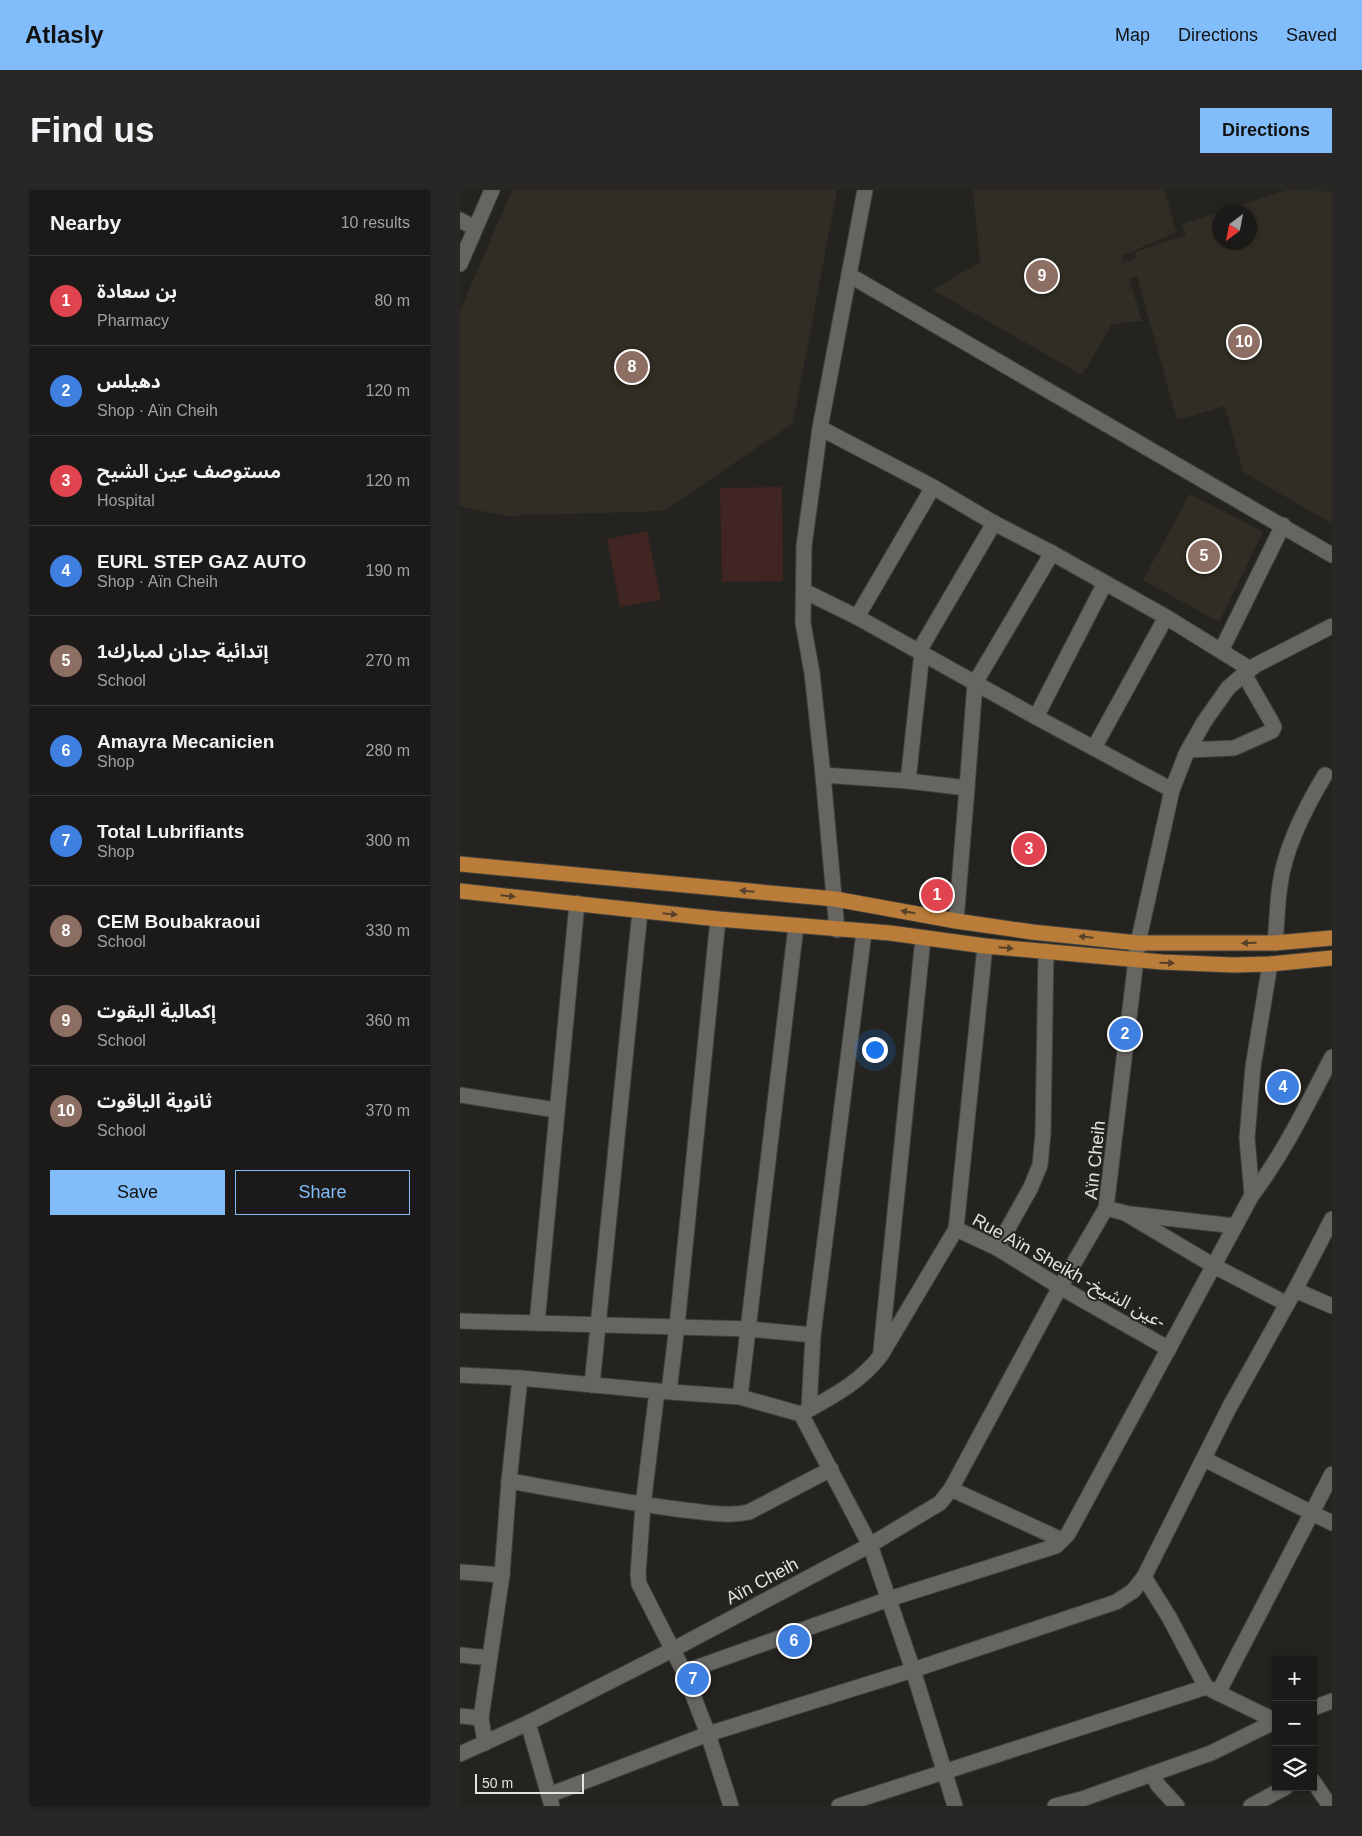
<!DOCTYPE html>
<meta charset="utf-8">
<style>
body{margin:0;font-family:Arial,"Noto Sans Arabic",sans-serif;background:#282725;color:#f1f3f6}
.controls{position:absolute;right:15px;bottom:15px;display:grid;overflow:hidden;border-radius:0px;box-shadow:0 1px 4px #0004}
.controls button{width:45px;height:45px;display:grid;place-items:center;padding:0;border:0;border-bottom:1px solid #393837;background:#1b1a18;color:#f1f3f6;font:25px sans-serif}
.compass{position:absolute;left:752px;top:15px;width:45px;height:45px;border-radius:50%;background:#1b1a18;box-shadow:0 1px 4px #0004;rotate:212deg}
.scale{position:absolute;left:15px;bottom:12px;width:109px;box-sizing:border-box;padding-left:5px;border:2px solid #e3e3e0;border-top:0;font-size:14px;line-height:18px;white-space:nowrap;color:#e3e3e0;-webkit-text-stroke:4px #242320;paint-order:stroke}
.you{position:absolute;left:414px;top:859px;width:18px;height:18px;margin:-12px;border:4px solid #fff;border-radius:50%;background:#1a73e8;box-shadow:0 0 0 8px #1a73e833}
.badge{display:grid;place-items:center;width:32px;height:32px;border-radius:50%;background:#81bdfa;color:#fff;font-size:16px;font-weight:700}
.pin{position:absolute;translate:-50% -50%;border:2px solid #fff;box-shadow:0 1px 5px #0006}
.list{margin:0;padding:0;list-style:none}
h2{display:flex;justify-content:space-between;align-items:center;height:65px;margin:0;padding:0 20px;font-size:21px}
h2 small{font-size:16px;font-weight:400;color:#a0a1a2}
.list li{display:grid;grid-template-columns:32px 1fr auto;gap:15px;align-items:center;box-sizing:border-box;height:90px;padding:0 20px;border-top:1px solid #393837}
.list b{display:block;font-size:19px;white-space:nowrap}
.list p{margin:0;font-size:16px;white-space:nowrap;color:#a0a1a2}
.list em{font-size:16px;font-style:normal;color:#a0a1a2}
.actions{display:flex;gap:10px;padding:15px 20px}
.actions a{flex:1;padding:11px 0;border:1px solid #81bdfa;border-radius:0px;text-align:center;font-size:18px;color:#81bdfa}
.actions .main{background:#81bdfa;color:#111}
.icon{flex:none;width:28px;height:28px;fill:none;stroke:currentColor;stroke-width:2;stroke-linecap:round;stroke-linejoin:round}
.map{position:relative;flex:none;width:872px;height:1616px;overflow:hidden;border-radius:0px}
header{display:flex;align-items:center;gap:30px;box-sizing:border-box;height:70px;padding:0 25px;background:#81bdfa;color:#111}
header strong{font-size:24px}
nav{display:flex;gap:28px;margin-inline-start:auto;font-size:18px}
.intro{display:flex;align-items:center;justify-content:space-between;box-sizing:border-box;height:120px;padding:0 30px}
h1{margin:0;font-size:35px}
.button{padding:12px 22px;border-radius:0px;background:#81bdfa;color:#111;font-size:18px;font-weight:700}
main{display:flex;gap:30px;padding:0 30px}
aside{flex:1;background:#1b1a18;border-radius:0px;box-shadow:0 1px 4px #0004}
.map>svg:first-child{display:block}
.built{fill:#302d25;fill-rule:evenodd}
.green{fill:#402522}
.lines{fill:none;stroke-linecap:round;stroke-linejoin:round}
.minor-casing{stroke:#40403d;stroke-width:17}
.major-casing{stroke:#40403d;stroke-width:17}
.minor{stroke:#666561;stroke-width:15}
.major{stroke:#ba7c39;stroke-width:15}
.oneway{fill:#584229}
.labels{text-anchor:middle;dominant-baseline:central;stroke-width:4;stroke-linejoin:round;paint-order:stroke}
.street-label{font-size:18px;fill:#e3e3e0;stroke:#242320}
</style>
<header>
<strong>Atlasly</strong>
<nav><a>Map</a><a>Directions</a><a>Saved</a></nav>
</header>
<div class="intro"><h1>Find us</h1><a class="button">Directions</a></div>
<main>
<aside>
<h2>Nearby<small>10 results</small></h2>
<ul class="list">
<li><span class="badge" style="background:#e0444e">1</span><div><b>بن سعادة</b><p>Pharmacy</p></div><em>80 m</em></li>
<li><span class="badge" style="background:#3f7fe0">2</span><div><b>دهيلس</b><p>Shop · Aïn Cheih</p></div><em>120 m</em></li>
<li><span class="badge" style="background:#e0444e">3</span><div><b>مستوصف عين الشيح</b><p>Hospital</p></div><em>120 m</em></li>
<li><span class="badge" style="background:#3f7fe0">4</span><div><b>EURL STEP GAZ AUTO</b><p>Shop · Aïn Cheih</p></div><em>190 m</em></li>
<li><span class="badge" style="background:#8d6e63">5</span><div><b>1إتدائية جدان لمبارك</b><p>School</p></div><em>270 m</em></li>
<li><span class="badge" style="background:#3f7fe0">6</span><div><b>Amayra Mecanicien</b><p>Shop</p></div><em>280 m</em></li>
<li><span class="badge" style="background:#3f7fe0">7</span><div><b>Total Lubrifiants</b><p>Shop</p></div><em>300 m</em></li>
<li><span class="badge" style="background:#8d6e63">8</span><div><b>CEM Boubakraoui</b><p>School</p></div><em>330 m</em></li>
<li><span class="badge" style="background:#8d6e63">9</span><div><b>إكمالية اليقوت</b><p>School</p></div><em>360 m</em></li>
<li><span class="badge" style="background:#8d6e63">10</span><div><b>ثانوية الياقوت</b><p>School</p></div><em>370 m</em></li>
</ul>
<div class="actions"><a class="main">Save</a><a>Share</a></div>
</aside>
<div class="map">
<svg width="872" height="1616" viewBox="0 0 872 1616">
<rect width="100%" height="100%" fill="#242320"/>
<g class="built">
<polygon points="52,0 377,0 333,233 204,321 43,326 0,316 0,121"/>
<path d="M513 0H705L716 42 662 66 664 74V72L676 68 675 62 726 45 722 34 826 0 872 1V334L783 282 765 216 717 230 677 86 669 89 682 131 652 134 622 185 473 100 520 72ZM789 22V52H759V22Z"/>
<polygon points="730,304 803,342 759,432 683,390"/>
</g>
<g class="green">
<polygon points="322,297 323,391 262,392 260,298"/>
<polygon points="187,341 201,410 160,417 147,349"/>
</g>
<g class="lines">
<g class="minor-casing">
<g id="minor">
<polyline points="0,30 15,38"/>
<polyline points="0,74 32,0"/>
<polyline points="389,85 872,365"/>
<polyline points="360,238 473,297 534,333 592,363 706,427 790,479"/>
<polyline points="344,401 397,427 576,527 712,600"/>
<polyline points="397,427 473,297"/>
<polyline points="459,461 534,333"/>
<polyline points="761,461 823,335"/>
<polyline points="576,527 645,393"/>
<polyline points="634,558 706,427"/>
<polyline points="728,560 774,558 812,541 814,537 811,531 784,484"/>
<polyline points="363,585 448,591 507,598 496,731"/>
<polyline points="448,591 462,463"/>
<polyline points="507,598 515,493 592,363"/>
<polyline points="377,740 363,585 352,483 343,433 344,356 360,238 405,0"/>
<path d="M815 753C817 734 817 714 820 695 825 657 845 618 865 585"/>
<polyline points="0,905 96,920"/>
<polyline points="792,1005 787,948 793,877 810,774"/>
<polyline points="646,1018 665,1023 754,1076 827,1114"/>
<polyline points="670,1024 775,1036"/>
<polyline points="496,1039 537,1058 600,1097 709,1159"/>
<polyline points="537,1058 571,997 580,975 583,944 586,761"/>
<polyline points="835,1100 872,1116"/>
<polyline points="0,1131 289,1139 353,1145"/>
<polyline points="77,1133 117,713"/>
<polyline points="421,1160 463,748"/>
<polyline points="0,1185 60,1188 197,1201 280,1207 341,1224 410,1355 453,1480 495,1616"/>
<polyline points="132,1195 180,721"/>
<polyline points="197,1201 183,1315 178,1384 179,1394 224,1482 248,1544 271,1616"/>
<polyline points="209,1201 217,1136 258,729"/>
<polyline points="280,1207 336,736"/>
<polyline points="349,1219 353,1145 404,742"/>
<path d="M341 1224C371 1207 400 1193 421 1165L496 1039 525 756"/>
<polyline points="744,1269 872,1333"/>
<path d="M49 1291C107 1301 165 1313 224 1320 245 1322 268 1327 289 1322L371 1279"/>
<polyline points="491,1299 602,1350"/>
<polyline points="0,1382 42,1385"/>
<polyline points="684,1387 709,1427 746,1497 816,1531"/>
<polyline points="0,1465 30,1468"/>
<path d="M224 1482 429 1409 596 1356 608 1344 792 1005C824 963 847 915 872 867"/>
<polyline points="758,1503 872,1284"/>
<polyline points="853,1518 872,1511"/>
<polyline points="0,1526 21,1528"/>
<polyline points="68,1533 92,1616"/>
<polyline points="25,1553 21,1528 42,1385 49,1291 60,1188"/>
<polyline points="0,1564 68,1533 212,1460 410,1355 480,1313 491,1299 600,1097 646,1018 678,753 712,600 726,564 744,532 768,498 784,484 796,475 872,436"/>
<polyline points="692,1584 698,1595 717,1616"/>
<polyline points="853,1591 870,1616"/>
<polyline points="89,1605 248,1544 453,1480 656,1412 673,1401 684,1387 769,1218 835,1100 872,1029"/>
<polyline points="379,1616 746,1497"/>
<polyline points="595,1616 622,1609 751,1563 816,1531"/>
<polyline points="791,1616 826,1597"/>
</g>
</g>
<g class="major-casing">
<g id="major">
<polyline points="0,674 375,709 496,731 572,742 678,753 815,753 872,748"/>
<polyline points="0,701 258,729 430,743 525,756 702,772 773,775 810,774 872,768"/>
</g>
</g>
<use href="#minor" class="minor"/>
<use href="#major" class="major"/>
</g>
<defs><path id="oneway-solid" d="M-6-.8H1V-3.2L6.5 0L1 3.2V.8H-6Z" transform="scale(1.25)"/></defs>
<g class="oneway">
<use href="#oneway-solid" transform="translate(287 701) rotate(-175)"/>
<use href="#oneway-solid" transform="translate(48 706) rotate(6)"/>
<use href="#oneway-solid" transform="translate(448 722) rotate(-170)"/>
<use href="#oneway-solid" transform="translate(210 724) rotate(6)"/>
<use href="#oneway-solid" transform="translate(626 747) rotate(-174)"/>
<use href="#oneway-solid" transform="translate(789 753) rotate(179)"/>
<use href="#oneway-solid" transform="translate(546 758) rotate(5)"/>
<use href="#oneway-solid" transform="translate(707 773) rotate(2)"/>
</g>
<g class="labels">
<g class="street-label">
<text transform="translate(635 970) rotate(-84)">Aïn Cheih</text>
<text transform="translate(609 1081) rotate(29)">Rue Aïn Sheikh -عين الشيخ-</text>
<text transform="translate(302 1391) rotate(-28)">Aïn Cheih</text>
</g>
</g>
</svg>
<div class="controls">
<button>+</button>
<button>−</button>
<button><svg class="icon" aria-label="layers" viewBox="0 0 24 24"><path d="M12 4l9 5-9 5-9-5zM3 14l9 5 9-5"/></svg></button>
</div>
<svg class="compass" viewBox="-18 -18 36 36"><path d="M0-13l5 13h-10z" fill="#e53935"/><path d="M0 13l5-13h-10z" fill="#a0a1a2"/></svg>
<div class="scale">50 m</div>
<div class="you"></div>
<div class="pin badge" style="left:477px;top:705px;background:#e0444e">1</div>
<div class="pin badge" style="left:665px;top:844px;background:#3f7fe0">2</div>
<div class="pin badge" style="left:569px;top:659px;background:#e0444e">3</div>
<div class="pin badge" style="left:823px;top:897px;background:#3f7fe0">4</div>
<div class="pin badge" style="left:744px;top:366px;background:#8d6e63">5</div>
<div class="pin badge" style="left:334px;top:1451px;background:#3f7fe0">6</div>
<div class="pin badge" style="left:233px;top:1489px;background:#3f7fe0">7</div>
<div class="pin badge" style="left:172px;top:177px;background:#8d6e63">8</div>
<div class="pin badge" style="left:582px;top:86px;background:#8d6e63">9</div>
<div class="pin badge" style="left:784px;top:152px;background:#8d6e63">10</div>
</div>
</main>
